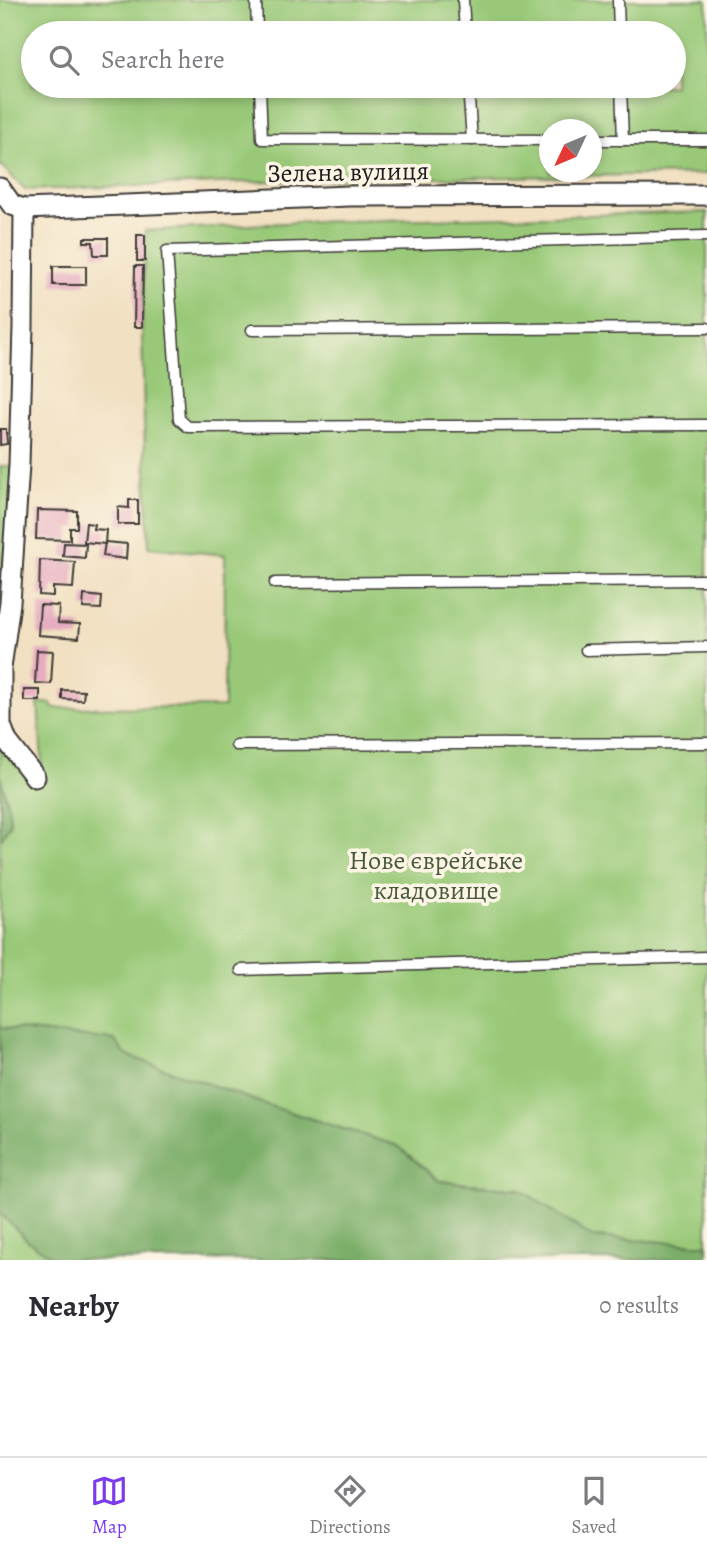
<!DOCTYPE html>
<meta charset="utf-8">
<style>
body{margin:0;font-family:Alegreya,serif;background:#f2f2f3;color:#2b2b33}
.compass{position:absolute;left:539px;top:119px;width:63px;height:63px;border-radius:50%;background:#fff;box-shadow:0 4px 10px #0003;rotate:226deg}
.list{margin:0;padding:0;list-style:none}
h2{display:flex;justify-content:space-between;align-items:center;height:91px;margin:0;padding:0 28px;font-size:30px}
h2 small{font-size:23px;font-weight:400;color:#7c7c81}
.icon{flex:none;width:38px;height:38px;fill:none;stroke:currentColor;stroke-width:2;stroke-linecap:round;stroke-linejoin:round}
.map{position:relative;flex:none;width:707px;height:1260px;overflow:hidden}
.search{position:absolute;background:#fff;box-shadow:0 4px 10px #0003;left:21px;right:21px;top:21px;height:77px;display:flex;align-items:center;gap:18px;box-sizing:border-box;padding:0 24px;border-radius:38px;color:#7c7c81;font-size:26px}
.sheet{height:196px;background:#fff}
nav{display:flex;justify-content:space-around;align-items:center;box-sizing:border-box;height:98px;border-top:2px solid #e1e1e2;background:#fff;font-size:19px;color:#7c7c81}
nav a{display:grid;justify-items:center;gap:4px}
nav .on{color:#7c3aed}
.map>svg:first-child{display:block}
.green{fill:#99c978;stroke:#5a724a;stroke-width:2;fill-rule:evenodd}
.forest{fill:#7aad68;stroke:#4b6442;stroke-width:2}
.building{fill:#e6abc0}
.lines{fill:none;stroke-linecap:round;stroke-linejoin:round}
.lane-casing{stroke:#3c3935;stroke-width:13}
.street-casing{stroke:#3c3935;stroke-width:23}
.lane{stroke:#fff;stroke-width:10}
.street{stroke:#fff;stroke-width:19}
.labels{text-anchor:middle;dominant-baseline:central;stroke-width:7;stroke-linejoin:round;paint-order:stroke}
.street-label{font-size:26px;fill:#1c1c1c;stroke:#fcf5e5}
.park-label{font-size:26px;fill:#48593c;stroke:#fcf5e5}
</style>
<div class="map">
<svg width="707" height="1260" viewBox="0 0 707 1260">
<rect width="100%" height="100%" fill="#fcf5e5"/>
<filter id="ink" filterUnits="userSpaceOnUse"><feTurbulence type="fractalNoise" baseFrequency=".0143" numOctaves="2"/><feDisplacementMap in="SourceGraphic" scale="14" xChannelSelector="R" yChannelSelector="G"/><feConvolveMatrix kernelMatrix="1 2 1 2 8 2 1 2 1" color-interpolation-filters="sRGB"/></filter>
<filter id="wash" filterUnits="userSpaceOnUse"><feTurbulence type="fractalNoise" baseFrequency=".00686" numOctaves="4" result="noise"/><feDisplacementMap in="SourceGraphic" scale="28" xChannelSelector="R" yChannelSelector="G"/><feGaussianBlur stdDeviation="1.57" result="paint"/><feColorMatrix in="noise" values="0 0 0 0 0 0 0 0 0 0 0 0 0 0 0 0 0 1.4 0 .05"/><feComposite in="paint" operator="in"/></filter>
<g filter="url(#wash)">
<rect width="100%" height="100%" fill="#f1e0c1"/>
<g class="green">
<path d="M0 0H707V174L302 180 25 190 0 164ZM33 33H674V86H33ZM550 130H592V172H550Z"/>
<polygon points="707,212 707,1245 592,1237 520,1189 439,1181 398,1146 273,1107 126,1055 113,1040 0,1028 0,840 10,824 9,811 0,775 0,737 43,778 38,703 51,703 53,708 224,707 225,555 149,547 144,423 142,327 145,231 302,222"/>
<polygon points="0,466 14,466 0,639"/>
<polygon points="0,1213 28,1241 57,1260 0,1260"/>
</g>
<g class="forest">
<polygon points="0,775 9,811 10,824 0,840"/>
<polygon points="0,1028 114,1040 126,1055 273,1107 398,1146 439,1181 520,1189 592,1237 707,1245 707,1260 57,1260 28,1241 0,1213"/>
</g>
<g id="blocks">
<g class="building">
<rect x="137" y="235" width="8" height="26"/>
<polygon points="84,238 108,238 108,255 94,255 93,242 84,242"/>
<rect x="53" y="266" width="33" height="19"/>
<polygon points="135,266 143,266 142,327 134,327"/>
<polygon points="0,429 6,429 7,444 0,445"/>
<polygon points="129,500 138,500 138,524 118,524 118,507 129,508"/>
<polygon points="37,510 77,511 77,528 70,528 70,540 36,539"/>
<polygon points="86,523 94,524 93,529 106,530 105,544 84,542"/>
<polygon points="105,542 127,544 126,559 103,556"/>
<polygon points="64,543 86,544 85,558 63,556"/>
<polygon points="40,560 75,562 73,588 53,587 53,596 39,595"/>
<polygon points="84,595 102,597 101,609 83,608"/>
<polygon points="40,605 59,606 58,623 80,624 79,638 38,635"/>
<polygon points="37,650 53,651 51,684 35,683"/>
<rect x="24" y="690" width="16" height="11"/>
<polygon points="62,690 84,691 83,700 62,699"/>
</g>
</g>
</g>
<g filter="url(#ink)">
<use href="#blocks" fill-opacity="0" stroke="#3c3935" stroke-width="2"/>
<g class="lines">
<g class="lane-casing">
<g id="lane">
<polyline points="256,0 257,33"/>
<polyline points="463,0 465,33"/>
<polyline points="618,0 619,33"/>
<polyline points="260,86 262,139 550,140"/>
<polyline points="468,86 472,140"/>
<polyline points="621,86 623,140"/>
<polyline points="592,140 707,140"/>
<polyline points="707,236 167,251 179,419 188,427 707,425"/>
<polyline points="252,330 707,328"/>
<polyline points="275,583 707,580"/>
<polyline points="586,650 707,647"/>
<polyline points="236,745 707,743"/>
<polyline points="241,970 707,957"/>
</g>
</g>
<g class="street-casing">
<g id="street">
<polyline points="0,188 12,205 24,209 349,196 707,195"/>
<polyline points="24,209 23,327 19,465 10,603 1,668 1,725 7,741 35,777"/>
</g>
</g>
<use href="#lane" class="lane"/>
<use href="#street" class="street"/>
</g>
</g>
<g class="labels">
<g class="street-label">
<text transform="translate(348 172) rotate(-1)">Зелена вулиця</text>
</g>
<g class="park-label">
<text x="436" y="860">Нове єврейське<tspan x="436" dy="30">кладовище</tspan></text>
</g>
</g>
</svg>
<svg class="compass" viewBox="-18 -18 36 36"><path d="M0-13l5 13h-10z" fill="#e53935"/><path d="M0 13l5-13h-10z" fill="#7c7c81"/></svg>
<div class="search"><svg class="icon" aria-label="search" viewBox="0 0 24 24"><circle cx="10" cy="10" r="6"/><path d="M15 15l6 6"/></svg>Search here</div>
</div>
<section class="sheet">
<h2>Nearby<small>0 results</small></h2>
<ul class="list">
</ul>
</section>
<nav>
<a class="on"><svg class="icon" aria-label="map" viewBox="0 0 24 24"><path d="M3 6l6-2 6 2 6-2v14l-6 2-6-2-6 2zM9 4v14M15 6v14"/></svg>Map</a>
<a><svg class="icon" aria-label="directions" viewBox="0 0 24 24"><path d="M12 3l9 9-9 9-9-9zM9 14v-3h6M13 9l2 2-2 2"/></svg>Directions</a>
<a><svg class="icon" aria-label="saved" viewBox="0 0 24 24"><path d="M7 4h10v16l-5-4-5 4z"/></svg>Saved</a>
</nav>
